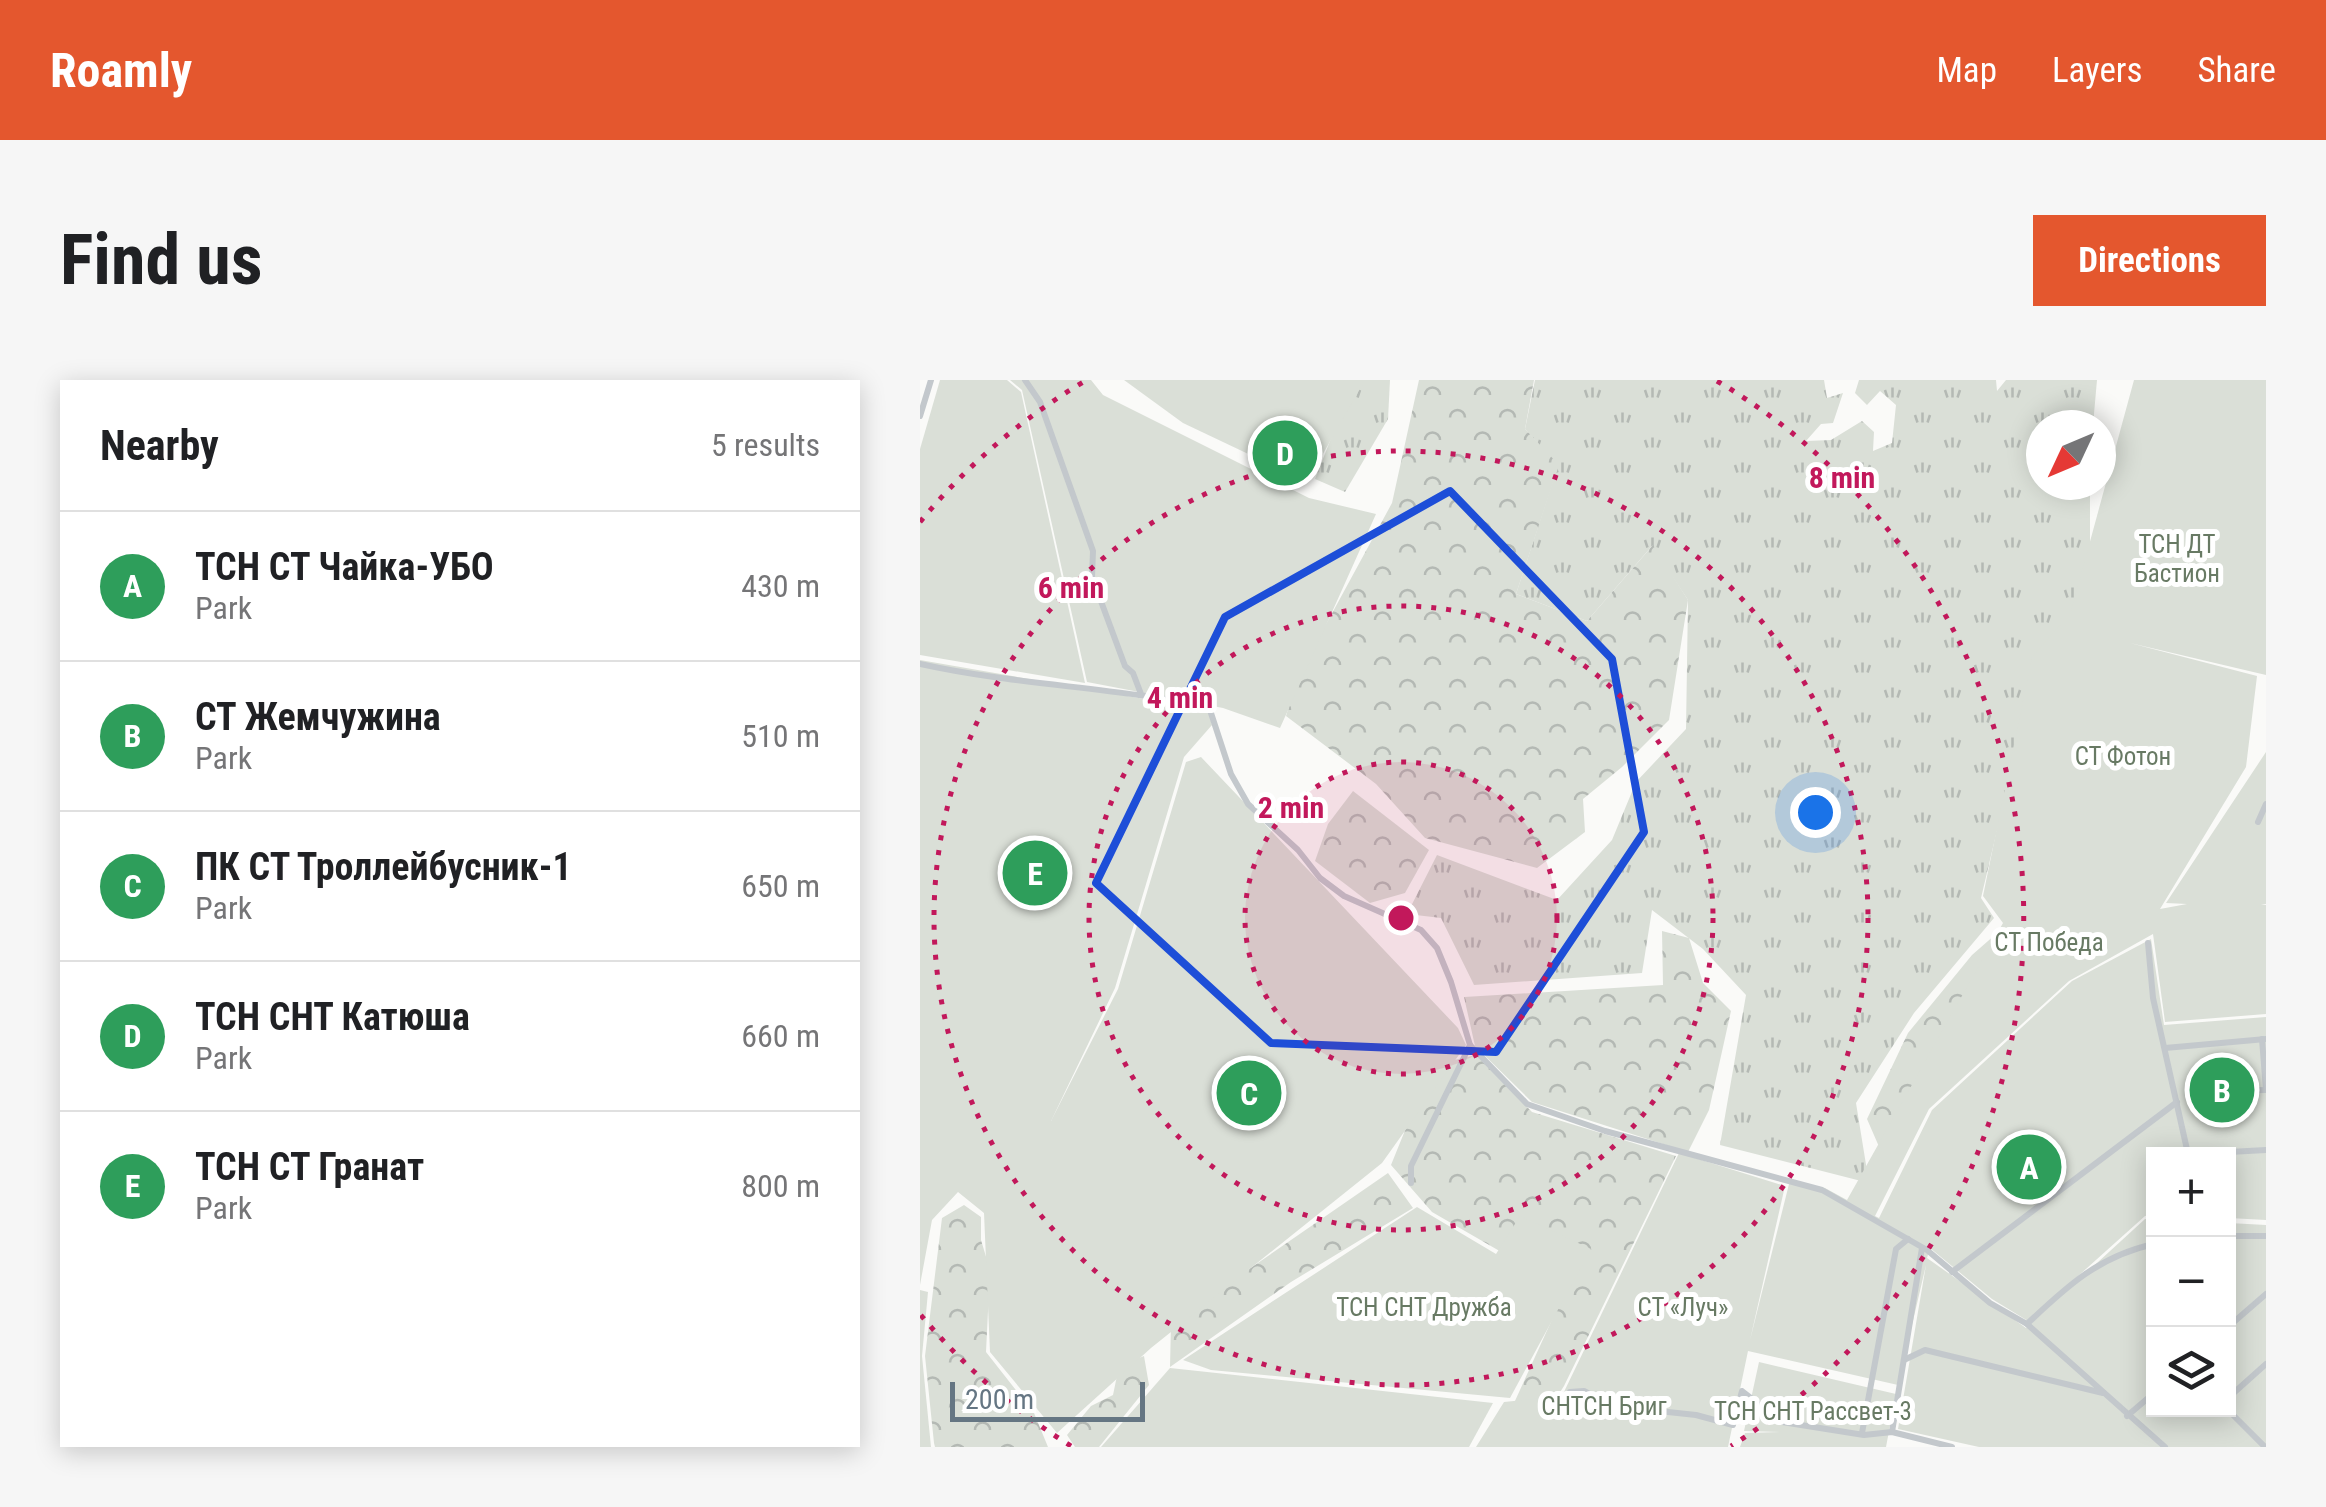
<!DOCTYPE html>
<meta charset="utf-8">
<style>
body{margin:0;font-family:"Roboto Condensed",sans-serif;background:#f6f6f6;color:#202124}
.controls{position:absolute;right:30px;bottom:30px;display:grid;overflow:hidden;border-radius:0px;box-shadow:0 5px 25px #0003}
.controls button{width:90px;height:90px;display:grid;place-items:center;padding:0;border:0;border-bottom:2px solid #e0e0e0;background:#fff;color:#202124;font:50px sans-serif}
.compass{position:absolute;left:1106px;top:30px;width:90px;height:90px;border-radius:50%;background:#fff;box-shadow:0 5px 25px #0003;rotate:226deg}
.scale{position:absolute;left:30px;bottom:25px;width:195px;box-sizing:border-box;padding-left:10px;border:5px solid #657683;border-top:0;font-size:28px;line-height:35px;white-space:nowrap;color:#657683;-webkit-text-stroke:8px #fff;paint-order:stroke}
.you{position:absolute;left:895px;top:432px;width:35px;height:35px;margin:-25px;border:8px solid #fff;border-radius:50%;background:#1a73e8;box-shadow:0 0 0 15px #1a73e833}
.badge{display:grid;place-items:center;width:65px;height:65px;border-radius:50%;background:#e4572e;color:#fff;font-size:32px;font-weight:700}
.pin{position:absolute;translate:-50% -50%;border:5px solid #fff;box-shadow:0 2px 10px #0006}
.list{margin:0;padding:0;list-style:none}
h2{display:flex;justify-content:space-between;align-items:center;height:130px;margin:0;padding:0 40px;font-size:42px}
h2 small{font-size:32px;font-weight:400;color:#757577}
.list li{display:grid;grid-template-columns:65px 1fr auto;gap:30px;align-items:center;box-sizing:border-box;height:150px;padding:0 40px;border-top:2px solid #e0e0e0}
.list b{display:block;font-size:38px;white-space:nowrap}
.list p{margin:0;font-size:32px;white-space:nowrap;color:#757577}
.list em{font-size:32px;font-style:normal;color:#757577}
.icon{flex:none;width:55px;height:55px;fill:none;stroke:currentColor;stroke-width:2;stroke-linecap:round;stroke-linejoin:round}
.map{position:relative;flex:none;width:1346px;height:1067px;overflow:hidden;border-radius:0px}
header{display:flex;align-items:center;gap:60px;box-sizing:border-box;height:140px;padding:0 50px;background:#e4572e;color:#fff}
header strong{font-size:48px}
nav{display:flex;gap:55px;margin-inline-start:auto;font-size:35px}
.intro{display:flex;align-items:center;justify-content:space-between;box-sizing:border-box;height:240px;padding:0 60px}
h1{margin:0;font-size:70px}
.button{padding:25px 45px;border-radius:0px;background:#e4572e;color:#fff;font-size:35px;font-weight:700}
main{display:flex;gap:60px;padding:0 60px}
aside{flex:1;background:#fff;border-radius:0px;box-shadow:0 5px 25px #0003}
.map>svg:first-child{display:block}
.grass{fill:url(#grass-tufts)}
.forest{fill:url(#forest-crowns)}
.garden{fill:#dadfd7}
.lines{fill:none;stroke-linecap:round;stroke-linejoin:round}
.street{stroke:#c3c8cc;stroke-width:6}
.marked{fill:none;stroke:#1d4ed8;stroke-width:8;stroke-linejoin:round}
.ring{fill:none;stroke:#c2185b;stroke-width:5;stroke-dasharray:5 10}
.labels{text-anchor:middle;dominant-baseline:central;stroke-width:10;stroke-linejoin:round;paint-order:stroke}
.park-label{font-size:25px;fill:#687a64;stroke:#fff}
.centre{fill:#c2185b;stroke:#fff;stroke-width:5}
.ring-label{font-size:30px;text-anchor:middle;font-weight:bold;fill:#c2185b;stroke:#fff;stroke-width:10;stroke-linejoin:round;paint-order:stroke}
</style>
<header>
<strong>Roamly</strong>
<nav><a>Map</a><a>Layers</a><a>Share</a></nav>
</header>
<div class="intro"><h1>Find us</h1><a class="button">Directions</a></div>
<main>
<aside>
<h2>Nearby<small>5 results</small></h2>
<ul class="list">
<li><span class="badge" style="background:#2e9e5b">A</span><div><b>ТСН СТ Чайка-УБО</b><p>Park</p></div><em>430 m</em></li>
<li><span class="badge" style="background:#2e9e5b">B</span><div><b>СТ Жемчужина</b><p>Park</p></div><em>510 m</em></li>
<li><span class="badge" style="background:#2e9e5b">C</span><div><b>ПК СТ Троллейбусник-1</b><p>Park</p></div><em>650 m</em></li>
<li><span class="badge" style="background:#2e9e5b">D</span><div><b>ТСН СНТ Катюша</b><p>Park</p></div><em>660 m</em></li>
<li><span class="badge" style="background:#2e9e5b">E</span><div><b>ТСН СТ Гранат</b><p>Park</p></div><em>800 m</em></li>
</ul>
</aside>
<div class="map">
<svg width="1346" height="1067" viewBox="0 0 1346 1067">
<defs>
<pattern id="grass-tufts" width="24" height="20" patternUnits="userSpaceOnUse" patternTransform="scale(2.5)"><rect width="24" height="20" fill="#dadfd7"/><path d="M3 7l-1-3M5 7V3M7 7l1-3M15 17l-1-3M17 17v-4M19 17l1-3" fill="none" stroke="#b4b9b4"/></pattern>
<pattern id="forest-crowns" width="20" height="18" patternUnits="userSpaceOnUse" patternTransform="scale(2.5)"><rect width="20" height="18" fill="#dadfd7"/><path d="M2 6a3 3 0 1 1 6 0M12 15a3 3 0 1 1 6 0" fill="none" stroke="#b4b9b4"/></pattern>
</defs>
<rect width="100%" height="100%" fill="#fafaf8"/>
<g class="grass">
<polygon points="434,0 470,0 468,39 425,112 395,99"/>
<polygon points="615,0 904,0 907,18 923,13 913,43 901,44 886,61 911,60 942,41 954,52 953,71 972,63 976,25 960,11 947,25 935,13 939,0 1076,0 1077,11 1086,0 1177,0 1173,45 1121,45 1121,105 1170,105 1170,335 1083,425 1061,518 1074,538 994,633 936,723 949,803 800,765 826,615 783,569 732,530 722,593 554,605 521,538 487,534 517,475 637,520 692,460 716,402 766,349 768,220 732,166 667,241 596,214 638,86 605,49"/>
</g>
<g class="forest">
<polygon points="499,0 614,0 605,49 639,85 596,214 667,241 733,165 768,220 749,340 702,387 663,419 665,452 617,488 505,458 456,404 366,336 379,294 472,123"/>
<polygon points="433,411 509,470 485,513 450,523 395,481 408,444"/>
<polygon points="1117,518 1036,659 970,792 947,739 988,653 1052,575"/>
<polygon points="742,551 769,558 783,603 811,631 789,730 768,772 612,722 555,666 544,617 743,605"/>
<polygon points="556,675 612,732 756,776 644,1006 605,1067 574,1067 635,933 583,873 512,832 471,785 505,701 525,682"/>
<polygon points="468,793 493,828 371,902 250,987 251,943"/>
<polygon points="44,825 61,837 61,860 70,890 66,972 114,1033 128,1067 15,1067 14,1063 5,976 22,838"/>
<polygon points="224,976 229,1005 179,1067 155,1067 147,1055 171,1026 193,1015 199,986"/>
</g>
<g class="garden">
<polygon points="20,0 87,0 101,12 165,303 0,275 0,69"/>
<polygon points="90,0 171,0 183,15 389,118 456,134 360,348 303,328 167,302 102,10"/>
<polygon points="204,0 445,0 387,102 263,43"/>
<polygon points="1214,0 1346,0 1346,295 1210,263 1337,296 1326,387 1240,529 1267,524 1246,523 1346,372 1346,524 1341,524 1346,525 1346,634 1245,642 1233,554 1149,601 1009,729 955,836 959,838 1012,730 1152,601 1231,559 1244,645 1346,637 1346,840 1309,838 1308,774 1234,774 1233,835 1225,836 1108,941 1072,919 1010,868 1007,878 1106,948 1225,839 1233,839 1234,1030 1308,1030 1309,843 1346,845 1346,1067 1059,1067 978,1049 1006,885 978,1005 828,971 808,1067 556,1067 584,1022 642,1016 759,773 865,806 830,960 870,800 905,808 927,820 1083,543 1063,516 1112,277 1140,245 1147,246"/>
<polygon points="0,280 288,330 292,345 264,377 195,608 131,741 198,609 266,382 281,377 538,648 546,665 462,783 231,968 137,1053 70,972 64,833 38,812 12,840 0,905"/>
<polygon points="497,827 576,874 600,836 671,869 590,1018 291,990 263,980"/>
<polygon points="0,910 8,912 2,976 11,1067 0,1067"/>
<polygon points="839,982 976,1014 966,1067 820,1067 825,1053 862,1052 824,1051"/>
<polygon points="250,988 573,1023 549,1067 181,1067"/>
</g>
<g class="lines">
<g class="street">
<polyline points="105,0 120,22 173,171 172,197 205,286 213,293 221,314"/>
<polyline points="0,36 11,0"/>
<path d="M0 284C95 305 193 307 289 327L311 394 328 424 378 470 400 498 424 516 501 550 517 568 531 602 550 665 607 724 685 751 902 810 1007 870 1070 923 1107 944 1245 1067"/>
<polyline points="1338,442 1346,424"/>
<polyline points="1228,563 1233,618 1268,774"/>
<polyline points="1342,659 1346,710"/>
<polyline points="1245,668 1346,659"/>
<polyline points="1294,711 1346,710"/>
<polyline points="1273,774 1346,770"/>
<polyline points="491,803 491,786 550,665"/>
<polyline points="1308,856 1346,856"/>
<polyline points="1032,892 1257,722"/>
<path d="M1107 944C1146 907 1179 876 1234 864"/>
<polyline points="1308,947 1346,914"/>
<polyline points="984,980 1005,970 1183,1013"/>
<polyline points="650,1012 664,1011 692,1026 776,1035 813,1045 822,1011 862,1042 944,1055 972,1052 1032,1067"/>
<polyline points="1308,1018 1346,984"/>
<polyline points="1308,1030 1345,1067"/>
<polyline points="1207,1036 1234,1013"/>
<polyline points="972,1052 1002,868"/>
<polyline points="942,1053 976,869 988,859"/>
</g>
</g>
<path class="marked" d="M530 111 692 279 724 452 576 672 351 663 176 503 305 237Z"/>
<circle cx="481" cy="538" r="156" fill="#c2185b" fill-opacity=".12"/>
<g class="ring">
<circle cx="481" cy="538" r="156"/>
<circle cx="481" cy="538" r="312"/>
<circle cx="481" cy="538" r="467"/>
<path d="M151 1066A623 623 0 0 1 0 934M0 142A623 623 0 0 1 165 1M797 1A623 623 0 0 1 811 1066"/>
</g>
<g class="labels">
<g class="park-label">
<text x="1257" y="164">ТСН ДТ<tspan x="1257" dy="29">Бастион</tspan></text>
<text x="1203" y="376">СТ Фотон</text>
<text x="1129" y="562">СТ Победа</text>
<text x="504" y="927">ТСН СНТ Дружба</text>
<text x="763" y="927">СТ «Луч»</text>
<text x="684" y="1026">СНТСН Бриг</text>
<text x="893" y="1031">ТСН СНТ Рассвет-3</text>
</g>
</g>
<circle cx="481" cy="538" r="15" class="centre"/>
<g class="ring-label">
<text x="922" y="108">8 min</text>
<text x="151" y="218">6 min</text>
<text x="260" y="328">4 min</text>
<text x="371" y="438">2 min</text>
</g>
</svg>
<div class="controls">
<button>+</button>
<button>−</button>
<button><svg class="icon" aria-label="layers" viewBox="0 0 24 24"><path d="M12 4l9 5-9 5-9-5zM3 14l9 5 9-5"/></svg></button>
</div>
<svg class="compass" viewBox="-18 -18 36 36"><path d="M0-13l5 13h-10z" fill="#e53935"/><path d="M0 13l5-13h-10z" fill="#757577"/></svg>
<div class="scale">200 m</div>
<div class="you"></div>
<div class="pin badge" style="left:1109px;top:787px;background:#2e9e5b">A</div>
<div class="pin badge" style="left:1302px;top:710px;background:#2e9e5b">B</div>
<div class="pin badge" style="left:329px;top:713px;background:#2e9e5b">C</div>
<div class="pin badge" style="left:365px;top:73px;background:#2e9e5b">D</div>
<div class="pin badge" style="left:115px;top:493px;background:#2e9e5b">E</div>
</div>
</main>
